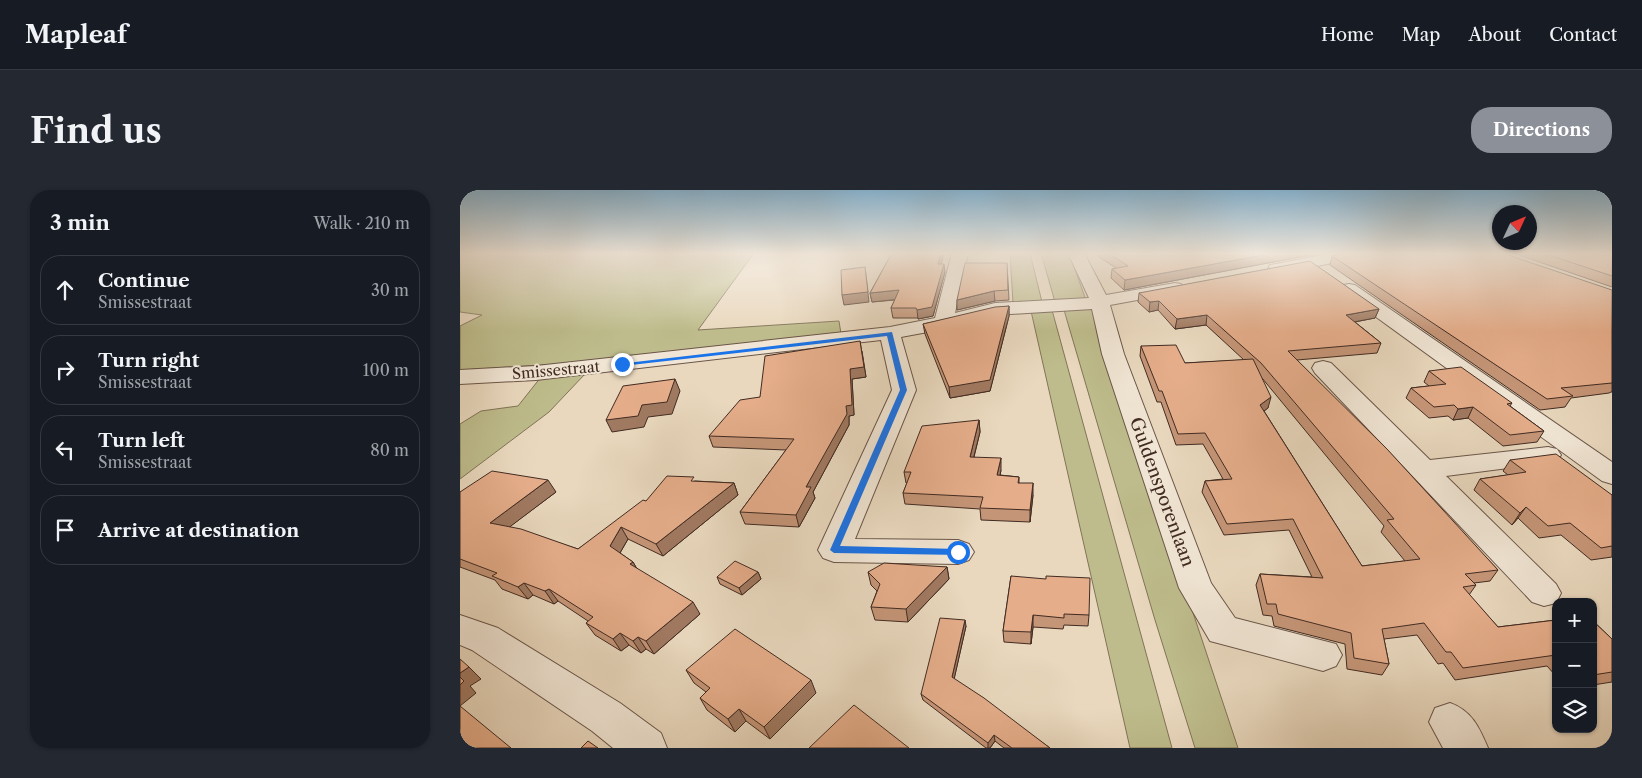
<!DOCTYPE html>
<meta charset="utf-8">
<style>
body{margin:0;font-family:"Libre Caslon Text",serif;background:#242831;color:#f1f3f6}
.controls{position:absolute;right:15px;bottom:15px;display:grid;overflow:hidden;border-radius:10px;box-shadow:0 1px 4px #0004}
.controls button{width:45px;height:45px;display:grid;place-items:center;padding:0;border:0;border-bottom:1px solid #363941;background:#171b24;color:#f1f3f6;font:25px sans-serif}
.compass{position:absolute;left:1032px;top:15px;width:45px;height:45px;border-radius:50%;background:#171b24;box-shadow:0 1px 4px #0004;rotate:46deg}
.stop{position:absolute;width:15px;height:15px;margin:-11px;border:4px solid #1a73e8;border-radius:50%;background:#fff}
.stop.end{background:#1a73e8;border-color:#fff;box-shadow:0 1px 5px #0008}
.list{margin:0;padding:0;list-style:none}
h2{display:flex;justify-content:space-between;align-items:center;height:65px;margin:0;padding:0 20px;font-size:21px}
h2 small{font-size:16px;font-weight:400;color:#9ea1a6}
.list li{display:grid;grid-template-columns:32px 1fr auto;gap:15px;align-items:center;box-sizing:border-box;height:70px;margin:0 10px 10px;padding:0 10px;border:1px solid #363941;border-radius:20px}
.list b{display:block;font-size:19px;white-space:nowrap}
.list p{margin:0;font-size:16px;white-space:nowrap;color:#9ea1a6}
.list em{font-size:16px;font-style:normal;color:#9ea1a6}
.icon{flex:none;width:28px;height:28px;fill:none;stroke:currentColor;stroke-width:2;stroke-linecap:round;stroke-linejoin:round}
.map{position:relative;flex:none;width:1152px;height:558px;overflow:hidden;border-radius:20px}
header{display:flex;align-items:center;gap:30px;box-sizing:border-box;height:70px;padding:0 25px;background:#171b24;border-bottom:1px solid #363941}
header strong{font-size:24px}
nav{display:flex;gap:28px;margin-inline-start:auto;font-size:18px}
.intro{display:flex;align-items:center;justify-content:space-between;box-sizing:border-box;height:120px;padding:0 30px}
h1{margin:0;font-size:35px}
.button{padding:12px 22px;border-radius:20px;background:#8c9099;color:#fff;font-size:18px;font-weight:700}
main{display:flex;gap:30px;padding:0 30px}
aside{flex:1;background:#171b24;border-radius:20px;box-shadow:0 1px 4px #0004}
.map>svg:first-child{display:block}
.green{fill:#bebc8c;stroke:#807457}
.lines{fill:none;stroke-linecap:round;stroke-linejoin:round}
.minor-casing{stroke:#6b5649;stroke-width:2}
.minor{fill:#f1e6d5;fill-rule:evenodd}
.wall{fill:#c59577;stroke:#412b22;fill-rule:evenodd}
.shaded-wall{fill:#a07961;stroke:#412b22}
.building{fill:#e5ad8a;stroke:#412b22}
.route{fill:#1a73e8}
.labels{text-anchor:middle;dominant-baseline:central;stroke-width:4;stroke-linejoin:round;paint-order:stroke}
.far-street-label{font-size:15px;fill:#412b22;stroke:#f1e6d5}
.street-label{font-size:18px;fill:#412b22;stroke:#f1e6d5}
</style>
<header>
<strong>Mapleaf</strong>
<nav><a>Home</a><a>Map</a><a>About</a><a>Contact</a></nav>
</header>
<div class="intro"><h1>Find us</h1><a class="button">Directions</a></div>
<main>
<aside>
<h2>3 min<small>Walk · 210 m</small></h2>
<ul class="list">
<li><svg class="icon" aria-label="ahead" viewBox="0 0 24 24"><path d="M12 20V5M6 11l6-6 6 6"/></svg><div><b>Continue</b><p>Smissestraat</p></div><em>30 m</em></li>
<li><svg class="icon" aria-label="right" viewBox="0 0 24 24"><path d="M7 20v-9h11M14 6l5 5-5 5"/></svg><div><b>Turn right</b><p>Smissestraat</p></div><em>100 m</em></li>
<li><svg class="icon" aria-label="left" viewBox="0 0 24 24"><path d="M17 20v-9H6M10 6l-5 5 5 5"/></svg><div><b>Turn left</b><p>Smissestraat</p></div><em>80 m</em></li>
<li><svg class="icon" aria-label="arrive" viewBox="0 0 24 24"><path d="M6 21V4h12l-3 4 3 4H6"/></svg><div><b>Arrive at destination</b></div></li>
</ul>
</aside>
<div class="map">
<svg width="1152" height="558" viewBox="0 0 1152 558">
<rect width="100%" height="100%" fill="#e9d8be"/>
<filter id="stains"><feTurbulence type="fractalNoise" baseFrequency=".004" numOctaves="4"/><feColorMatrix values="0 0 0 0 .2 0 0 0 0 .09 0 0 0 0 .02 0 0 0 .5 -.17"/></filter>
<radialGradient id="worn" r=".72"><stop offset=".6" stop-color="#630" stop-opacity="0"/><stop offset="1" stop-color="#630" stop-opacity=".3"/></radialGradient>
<g class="green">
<polygon points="0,63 294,63 238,140 379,131 381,144 133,172 0,180 0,136 22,125 0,122"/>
<polygon points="544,63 570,63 582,112 553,113 550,63"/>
<polygon points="581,63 609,63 626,110 595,112"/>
<polygon points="632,119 778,558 735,558 695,430 604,120"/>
<polygon points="592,120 712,558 670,558 571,121"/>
<polygon points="125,184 89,222 0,289 0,234 21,221 58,216 81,187"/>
</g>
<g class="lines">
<g class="minor-casing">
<g id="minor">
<polygon points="492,63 508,63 495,123 535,113 629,108 608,63 624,63 646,105 715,93 721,94 724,98 721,102 650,115 664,164 751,393 775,428 876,454 882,465 876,476 863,481 750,451 719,398 642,164 632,119 535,125 484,139 441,147 456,200 395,349 498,350 509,354 514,362 509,370 498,374 374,372 363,368 358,360 432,200 421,150 76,190 0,194 0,180 76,176 430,137 475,128"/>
<polygon points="873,63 906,63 898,68 816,84 810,83 808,79 810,75 816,74"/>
<polygon points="889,94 895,95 1152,272 1152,294 1142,291 883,103 880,99 883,95"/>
<polygon points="863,171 871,173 970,270 1088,257 1097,259 1101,265 1097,271 1088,273 986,286 1096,394 1101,403 1096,413 1084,416 1072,412 855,183 852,178 855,173"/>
<polygon points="0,425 38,438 160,513 201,543 207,558 153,558 132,541 12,460 0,455"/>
<path d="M990 513C1012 521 1019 537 1028 558H983L969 532 975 518Z"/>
</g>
</g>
<use href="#minor" class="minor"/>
</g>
<g class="wall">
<polygon points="432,63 484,63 481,74 485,82 473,126 458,129 458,128 433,128 431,118 435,110 412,112 410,103"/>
<polygon points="638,63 861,63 664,100 651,88 652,79 656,78 639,67"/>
<polygon points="1053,63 1152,63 1152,97"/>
<polygon points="872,66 1152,100 1152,202 1151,202 1149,203 1111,208 1105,217 1080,220 870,75"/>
<polygon points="547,73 549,110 535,111 497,120 497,110"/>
<path d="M679 103 919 119 915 128 895 132 921 153 917 163 837 170 1038 380 1030 391 1014 393 1016 395 1009 405 1038 437 1096 430V486L1087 476 995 490 983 473 978 474 957 445 924 449 929 474 922 485 887 479 885 454 814 436 812 426 803 425 796 395 800 384 852 387 829 340 764 345 742 302 745 291 763 289 743 254 716 255 701 212H697L680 166 681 156 725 173 784 170 746 135 715 139 698 120 689 122 678 112ZM802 188 924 336 921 342 945 371 902 376 804 221 808 218Z"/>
<polygon points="549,116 549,126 530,201 490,208 465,144 463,134"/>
<polygon points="402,161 406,187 392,189 394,225 389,226 389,235 353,302 355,308 339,337 285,334 280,322 326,260 253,257 249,246 300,207"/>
<polygon points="969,181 1052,213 1050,216 1084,241 1077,252 1043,256 1008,228 993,230 988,226 969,228 946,208 951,198 969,196 964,192"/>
<polygon points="519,230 520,242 514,267 541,280 540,285 559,287 559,293 573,305 570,332 521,330 520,319 445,314 443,303 447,293 446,293 444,282"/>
<polygon points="1050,270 1152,305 1152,367 1131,370 1101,345 1079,348 1058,328 1052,335 1014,300 1020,289 1048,285 1043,281"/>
<polygon points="235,291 274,293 278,305 203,366 168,349 160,363 173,372 177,379 240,424 194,464 186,459 181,463 169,455 161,461 135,445 126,433 128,431 98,411 94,414 73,405 68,409 42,399 35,390 0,377 0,302 96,302 49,337 118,359 186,311"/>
<polygon points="487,377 489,389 448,432 415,430 411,417 417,401 411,395 408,382"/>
<polygon points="298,382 301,389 282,405 260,394 257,387"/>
<polygon points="551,386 629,425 628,436 604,435 603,439 573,437 571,454 544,452 543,441"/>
<polygon points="1133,431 1152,449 1152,492 1133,495"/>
<polygon points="506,436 494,489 590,558 544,558 535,551 530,558 526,558 463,510 461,504"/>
<polygon points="226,480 356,503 310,549 286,531 275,542 247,520 240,508 246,502 234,493"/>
</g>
<g class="shaded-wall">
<polygon points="481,63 484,63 479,82 478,74"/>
<polygon points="815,63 861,63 664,100 665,90"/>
<polygon points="484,74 485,82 473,126 458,129 457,120"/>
<polygon points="405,77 409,112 384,115 382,105"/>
<polygon points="439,100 440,109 412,112 410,103"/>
<polygon points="534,101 535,111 497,120 497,110"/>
<polygon points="699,111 698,120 689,122 690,112"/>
<polygon points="549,116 549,126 530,201 490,208 489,197"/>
<polygon points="919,119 915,128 883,134 886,125"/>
<polygon points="747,125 746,135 715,139 717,129"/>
<polygon points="400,151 406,187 392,189 394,225 389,226 389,235 353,302 355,308 339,337 336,325 346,297 386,216 390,179"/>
<polygon points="215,189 220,201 212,224 188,227 184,237 152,242 146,230 182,215"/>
<polygon points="811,207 808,218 797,226 800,215"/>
<polygon points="1013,217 1008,228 993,230 998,219"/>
<polygon points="519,230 520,242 511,278 510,267"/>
<polygon points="541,268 541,280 538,297 537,285"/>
<polygon points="88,290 96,302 39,345 30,333"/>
<polygon points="274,293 278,305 203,366 196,354"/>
<polygon points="573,293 573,305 570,332 570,320"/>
<polygon points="1066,317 1058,328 1052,335 1060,323"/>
<polygon points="161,337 168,349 157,368 150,356"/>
<polygon points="173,372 180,384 170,374"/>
<polygon points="487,377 489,389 448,432 446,419"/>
<polygon points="298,382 301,389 282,405 279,398"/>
<polygon points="64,393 73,405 68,409 58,397"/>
<polygon points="89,399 98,411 94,414 85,401"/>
<polygon points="233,412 240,424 194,464 186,451"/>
<polygon points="573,425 573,437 571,454 571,442"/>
<polygon points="505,430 506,436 493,494 492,487"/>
<polygon points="160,443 169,455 161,461 153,449"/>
<polygon points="178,447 186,459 181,463 173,451"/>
<polygon points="9,477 21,489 10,496 16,503 0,516 0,483"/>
<polygon points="351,490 356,503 310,549 304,537"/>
<polygon points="279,519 286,531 275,542 268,529"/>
<polygon points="534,545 535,551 530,558 528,558 528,553"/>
</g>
<g class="building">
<polygon points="432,63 481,63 478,74 484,74 472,117 457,120 456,118 431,118 439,100 410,103"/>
<polygon points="648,63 815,63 665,90 652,79 668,76"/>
<polygon points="887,63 1042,63 1152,100 1152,193 1101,198 1113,206 1087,209 872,66"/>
<polygon points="1083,63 1152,63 1152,86"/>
<polygon points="850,71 919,119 886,125 921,153 828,161 927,259 1038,380 1005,384 1016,395 1003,397 1038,437 1096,430 1096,465 1003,478 991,462 986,462 964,433 922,439 929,474 894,468 891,443 818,424 816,414 807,414 800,384 863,388 833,329 767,334 745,291 772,289 745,243 718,244 702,201 699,201 681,156 716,155 725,173 793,169 811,207 800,215 902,376 960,369 927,330 934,329 801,173 747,125 717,129 699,111 690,112 679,103"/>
<polygon points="505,73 547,73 548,100 534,101 497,110"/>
<polygon points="405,77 408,102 382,105 381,80"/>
<polygon points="549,116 530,190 489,197 463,134 535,117"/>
<polygon points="400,151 404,177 390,179 392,215 386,216 387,224 346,297 351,297 336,325 280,322 334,249 249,246 280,210 300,207 305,166"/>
<polygon points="1001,177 1052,213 1047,214 1084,241 1050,245 1013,217 998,219 994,215 974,217 951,198 986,194 969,181"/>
<polygon points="215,189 207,212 182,215 178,226 146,230 163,196"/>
<polygon points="519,230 510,267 541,268 537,285 559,287 558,293 573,293 570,320 520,318 523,307 443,303 451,282 444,282 462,236"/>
<polygon points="1096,264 1152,305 1152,356 1141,358 1110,333 1088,336 1066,317 1060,323 1020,289 1066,282 1050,270"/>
<polygon points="32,281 88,290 30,333 61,339 118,359 183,310 186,311 207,286 234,287 231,291 274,293 196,354 161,337 150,356 173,372 170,374 233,412 186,451 178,447 173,451 160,443 153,449 126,433 133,427 89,399 85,401 64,393 58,397 32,386 37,383 0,369 0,302"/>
<polygon points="275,371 298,382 279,398 257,387"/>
<polygon points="424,373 487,377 446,419 411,417 420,394 408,382"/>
<polygon points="551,386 586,389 586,386 630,388 629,425 604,424 604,428 573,425 571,442 543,441"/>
<polygon points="480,428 505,430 492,487 524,508 590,558 552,558 534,545 528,553 461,504"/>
<polygon points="1133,431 1152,449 1152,482 1133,485"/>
<polygon points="275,439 351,490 304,537 279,519 268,529 253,518 240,508 250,498 226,480"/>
<polygon points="0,469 9,477 0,483"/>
<polygon points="0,487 4,491 0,495"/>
<polygon points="394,515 449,558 349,558"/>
<polygon points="0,516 51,558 0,558"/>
<polygon points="128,551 138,558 121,558"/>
</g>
<linearGradient id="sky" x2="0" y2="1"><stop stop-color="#88b6d4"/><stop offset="0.45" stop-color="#f5ede2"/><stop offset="1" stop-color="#f5ede2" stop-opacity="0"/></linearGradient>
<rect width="1152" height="141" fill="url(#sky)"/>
<polygon class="route" points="432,142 447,200 380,356 498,359 501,360 501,365 374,363 370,360 440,200 427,146 162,176 158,174"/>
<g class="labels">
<g class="far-street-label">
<text transform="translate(96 180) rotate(-5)">Smissestraat</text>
</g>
<g class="street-label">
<text transform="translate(702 302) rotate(70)">Guldensporenlaan</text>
</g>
</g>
<rect width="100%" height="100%" filter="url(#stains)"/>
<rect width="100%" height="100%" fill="url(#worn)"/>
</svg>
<div class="controls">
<button>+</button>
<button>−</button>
<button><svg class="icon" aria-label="layers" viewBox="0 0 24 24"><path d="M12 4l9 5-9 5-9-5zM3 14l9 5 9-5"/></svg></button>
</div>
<svg class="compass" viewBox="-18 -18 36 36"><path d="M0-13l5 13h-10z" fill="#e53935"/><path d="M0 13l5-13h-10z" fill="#9ea1a6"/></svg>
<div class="stop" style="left:498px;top:362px"></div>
<div class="stop end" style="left:162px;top:174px"></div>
</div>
</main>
